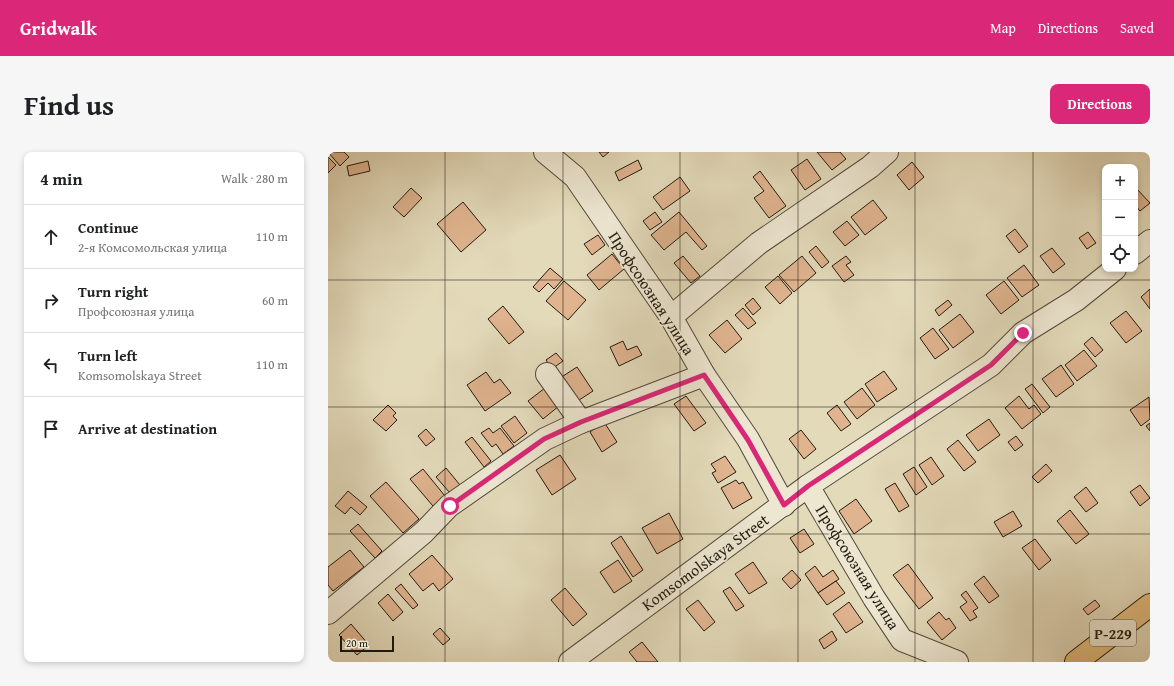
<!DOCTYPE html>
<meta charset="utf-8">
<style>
body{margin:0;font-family:"Gentium Book Plus",serif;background:#f6f6f6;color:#202124}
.controls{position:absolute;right:12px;top:12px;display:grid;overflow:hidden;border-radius:8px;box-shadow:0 2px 6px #0003}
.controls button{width:36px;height:36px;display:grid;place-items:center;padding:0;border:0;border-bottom:1px solid #e0e0e0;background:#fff;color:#202124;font:20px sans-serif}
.scale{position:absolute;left:12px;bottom:10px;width:54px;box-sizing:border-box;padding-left:4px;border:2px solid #231a0f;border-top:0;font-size:11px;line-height:14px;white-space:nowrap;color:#231a0f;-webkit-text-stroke:3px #ede7d2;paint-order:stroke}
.stop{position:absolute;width:12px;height:12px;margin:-9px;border:3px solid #db2777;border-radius:50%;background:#fff}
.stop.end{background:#db2777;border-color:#fff;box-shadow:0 1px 4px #0008}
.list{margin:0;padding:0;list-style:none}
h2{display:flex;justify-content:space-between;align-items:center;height:52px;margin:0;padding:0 16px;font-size:17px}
h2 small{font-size:13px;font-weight:400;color:#757577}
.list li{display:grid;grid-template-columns:26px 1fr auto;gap:12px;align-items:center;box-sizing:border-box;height:64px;padding:0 16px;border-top:1px solid #e0e0e0}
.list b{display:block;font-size:15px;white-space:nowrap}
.list p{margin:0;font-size:13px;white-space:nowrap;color:#757577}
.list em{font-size:13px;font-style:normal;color:#757577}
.icon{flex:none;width:22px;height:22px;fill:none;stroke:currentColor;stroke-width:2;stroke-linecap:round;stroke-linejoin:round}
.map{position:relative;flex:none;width:822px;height:510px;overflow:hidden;border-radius:8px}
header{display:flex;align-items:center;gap:24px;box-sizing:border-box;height:56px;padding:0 20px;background:#db2777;color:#fff}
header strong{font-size:19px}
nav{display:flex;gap:22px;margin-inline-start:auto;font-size:14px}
.intro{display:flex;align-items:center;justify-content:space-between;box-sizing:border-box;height:96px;padding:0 24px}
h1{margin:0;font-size:28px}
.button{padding:10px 18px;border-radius:8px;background:#db2777;color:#fff;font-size:14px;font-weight:700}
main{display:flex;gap:24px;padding:0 24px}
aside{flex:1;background:#fff;border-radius:8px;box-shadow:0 2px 6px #0003}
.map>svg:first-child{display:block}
.building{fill:#dfb48f;stroke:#231a0f}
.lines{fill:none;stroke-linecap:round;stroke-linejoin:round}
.minor-casing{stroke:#534a3a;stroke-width:24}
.major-casing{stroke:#231a0f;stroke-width:24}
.minor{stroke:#ede7d2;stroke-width:22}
.major{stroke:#e2bd7d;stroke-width:22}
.route{stroke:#db2777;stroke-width:5}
.grid{fill:none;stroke:#231a0f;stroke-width:1;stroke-opacity:0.55}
.labels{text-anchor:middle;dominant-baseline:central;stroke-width:3.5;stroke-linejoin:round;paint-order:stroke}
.shield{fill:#ede7d2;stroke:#60584a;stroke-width:1}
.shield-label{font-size:15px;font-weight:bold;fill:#231a0f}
.street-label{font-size:16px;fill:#231a0f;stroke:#ede7d2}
</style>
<header>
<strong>Gridwalk</strong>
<nav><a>Map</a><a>Directions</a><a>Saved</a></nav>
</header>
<div class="intro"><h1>Find us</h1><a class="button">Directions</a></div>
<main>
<aside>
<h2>4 min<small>Walk · 280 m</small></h2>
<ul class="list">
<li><svg class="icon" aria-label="ahead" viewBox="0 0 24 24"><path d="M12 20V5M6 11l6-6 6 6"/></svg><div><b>Continue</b><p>2-я Комсомольская улица</p></div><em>110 m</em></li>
<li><svg class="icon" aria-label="right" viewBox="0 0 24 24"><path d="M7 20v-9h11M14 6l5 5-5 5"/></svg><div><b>Turn right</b><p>Профсоюзная улица</p></div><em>60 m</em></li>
<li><svg class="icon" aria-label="left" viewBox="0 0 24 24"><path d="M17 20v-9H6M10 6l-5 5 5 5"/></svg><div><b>Turn left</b><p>Komsomolskaya Street</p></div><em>110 m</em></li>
<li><svg class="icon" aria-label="arrive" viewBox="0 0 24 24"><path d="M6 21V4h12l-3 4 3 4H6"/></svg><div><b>Arrive at destination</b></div></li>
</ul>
</aside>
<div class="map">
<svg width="822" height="510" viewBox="0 0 822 510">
<rect width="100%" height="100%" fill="#e3daba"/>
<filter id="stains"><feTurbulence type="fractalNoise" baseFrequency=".005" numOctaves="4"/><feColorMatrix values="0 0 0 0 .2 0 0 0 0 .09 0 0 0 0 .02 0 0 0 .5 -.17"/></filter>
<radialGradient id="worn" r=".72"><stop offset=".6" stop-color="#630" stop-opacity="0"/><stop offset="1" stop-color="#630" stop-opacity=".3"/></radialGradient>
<g class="building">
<polygon points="0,0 16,0 21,5 12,14"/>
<polygon points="271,0 281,0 275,5"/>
<polygon points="489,0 512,0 518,7 504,18"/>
<polygon points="0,5 8,13 0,21"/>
<polygon points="479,7 493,27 477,38 463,18"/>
<polygon points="310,8 314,17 291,29 287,20"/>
<polygon points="40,9 42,19 21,24 19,14"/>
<polygon points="584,10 596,25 581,38 569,23"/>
<polygon points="432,19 458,54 441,66 426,46 436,39 425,25"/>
<polygon points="352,25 362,39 335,58 325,45"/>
<polygon points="807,35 822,51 812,59 807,53"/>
<polygon points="83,36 94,46 76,65 65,55"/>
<polygon points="545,48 559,66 537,83 523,65"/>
<polygon points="135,50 158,78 133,100 109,72"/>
<polygon points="327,60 334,70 322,78 315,69"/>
<polygon points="351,60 379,94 374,98 358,80 336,98 323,83"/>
<polygon points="519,69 531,83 517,94 505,80"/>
<polygon points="687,77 700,94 691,101 678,84"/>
<polygon points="760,80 768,91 759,97 751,86"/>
<polygon points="270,83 277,93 264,103 256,92"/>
<polygon points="488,94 501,110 494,116 481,100"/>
<polygon points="724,96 737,112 725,121 712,104"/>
<polygon points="284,102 296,117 271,138 259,123"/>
<polygon points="355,104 372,124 363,131 346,111"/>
<polygon points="474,104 488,121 466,140 451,123"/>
<polygon points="518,104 523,110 518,113 526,123 516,130 504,114"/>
<polygon points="696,113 711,133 694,145 679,126"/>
<polygon points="222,116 235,127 226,137 220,131 211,140 205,135"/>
<polygon points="450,124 464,141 452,152 437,135"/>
<polygon points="236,129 258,148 240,168 218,149"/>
<polygon points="676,129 691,148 673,162 658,143"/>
<polygon points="822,137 822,157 813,145"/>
<polygon points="425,146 433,156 425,163 417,153"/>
<polygon points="620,148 624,153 611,164 607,158"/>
<polygon points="175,154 196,180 181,192 160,167"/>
<polygon points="415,156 428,171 420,177 407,163"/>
<polygon points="798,159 814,179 798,191 782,171"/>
<polygon points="632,162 646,180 625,196 611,178"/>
<polygon points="399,168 414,187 397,201 381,183"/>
<polygon points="605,176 621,197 607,207 592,186"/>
<polygon points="764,185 775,198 767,205 756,192"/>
<polygon points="295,189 299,198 309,194 314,203 291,214 282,195"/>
<polygon points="756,198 769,214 749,229 737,213"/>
<polygon points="228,201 235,209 224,217 218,208"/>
<polygon points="733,213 746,232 728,245 714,227"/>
<polygon points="249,215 265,239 245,252 229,228"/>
<polygon points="556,219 569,237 549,250 537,232"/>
<polygon points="158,220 166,231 172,227 183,241 157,259 139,233"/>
<polygon points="704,232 722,255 715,261 697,237"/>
<polygon points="217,236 231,254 215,267 200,249"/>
<polygon points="534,236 547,253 529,267 516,250"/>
<polygon points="358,244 378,271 366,279 346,252"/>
<polygon points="691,244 701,257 706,253 713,262 694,277 677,256"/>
<polygon points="821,245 822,267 813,274 802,258"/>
<polygon points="60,253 68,261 65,264 69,268 58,279 45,268"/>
<polygon points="509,253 523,272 513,279 499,261"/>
<polygon points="187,264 199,281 186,291 173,274"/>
<polygon points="661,267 672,283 650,299 638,283"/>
<polygon points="276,270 289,290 274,300 262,280"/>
<polygon points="822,271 822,279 818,274"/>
<polygon points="161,276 165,281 172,276 186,294 175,302 168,292 164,295 153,281"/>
<polygon points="98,277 107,287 98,294 90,284"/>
<polygon points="473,278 488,297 476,307 461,287"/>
<polygon points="688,284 695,293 687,299 680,290"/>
<polygon points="144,285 163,309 156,315 137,290"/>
<polygon points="630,288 648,310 636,319 619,297"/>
<polygon points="232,303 248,327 224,343 208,318"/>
<polygon points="397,304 408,320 390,331 384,321 388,319 383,312"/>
<polygon points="603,305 616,324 604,333 591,313"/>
<polygon points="718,312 724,319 710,331 704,325"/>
<polygon points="586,315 599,335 588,343 575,322"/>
<polygon points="118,316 132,333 122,341 108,325"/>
<polygon points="95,317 117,344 105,354 82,327"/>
<polygon points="408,328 411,332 415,330 424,346 405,357 393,336"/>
<polygon points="58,330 91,367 75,381 42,344"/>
<polygon points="567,331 581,354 571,360 557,337"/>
<polygon points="812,333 822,346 812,354 802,340"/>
<polygon points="758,335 770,351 758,360 746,345"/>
<polygon points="20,339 39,355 32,363 23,355 17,362 7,354"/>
<polygon points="528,347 544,369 526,382 511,359"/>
<polygon points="742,358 761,382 748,392 729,369"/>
<polygon points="685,359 694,374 675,385 666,370"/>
<polygon points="341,361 355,387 329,402 314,376"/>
<polygon points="30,372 54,399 47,406 22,379"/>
<polygon points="476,377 486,392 472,401 462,386"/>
<polygon points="293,384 315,418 305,425 283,391"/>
<polygon points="707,387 723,408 711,418 694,396"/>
<polygon points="22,398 36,415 5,439 0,433 0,415"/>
<polygon points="104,403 125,427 111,439 105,431 95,439 81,422"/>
<polygon points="290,408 304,429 286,441 272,420"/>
<polygon points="425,410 439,431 421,442 407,422"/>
<polygon points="580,412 605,446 591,457 565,423"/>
<polygon points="487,414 495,425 505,418 511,427 490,441 477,422"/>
<polygon points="464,418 473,428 463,437 454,427"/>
<polygon points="656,424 671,444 661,451 646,432"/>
<polygon points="508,429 517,441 499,453 490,441"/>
<polygon points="73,432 90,453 85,457 67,437"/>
<polygon points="402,435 416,454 408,459 395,439"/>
<polygon points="237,436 259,462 245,474 223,448"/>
<polygon points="638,439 650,456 645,459 649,465 642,469 632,455 639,450 633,443"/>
<polygon points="60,442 75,460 65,469 50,451"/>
<polygon points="370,448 387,470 376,479 358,457"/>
<polygon points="767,448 772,454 760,463 755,457"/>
<polygon points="521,450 535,470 518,481 505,462"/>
<polygon points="611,460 618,468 621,466 628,476 614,488 599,470"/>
<polygon points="23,472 41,493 29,503 11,483"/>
<polygon points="112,476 122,487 115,493 105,482"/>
<polygon points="504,479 509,488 496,497 491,488"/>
<polygon points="314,490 330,510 309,510 301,500"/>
</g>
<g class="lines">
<g class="minor-casing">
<g id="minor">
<polyline points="217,0 247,25 343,165 376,223 420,287 456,353"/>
<polyline points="807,101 822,89"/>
<polyline points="343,165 431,91 542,15 559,0"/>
<polyline points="219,222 253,270"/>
<polyline points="480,334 546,446 574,488 629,510"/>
<polyline points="0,461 96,380 121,354 217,287 253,270 376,223"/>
<polyline points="242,510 480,334 663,213 695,181 748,148 787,117"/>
</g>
</g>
<g class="major-casing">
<polyline id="major" points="748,510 822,453"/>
</g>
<use href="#minor" class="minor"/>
<use href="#major" class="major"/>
</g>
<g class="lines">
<polyline class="route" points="122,354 216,287 253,270 376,223 420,288 456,353 480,334 663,213 695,181"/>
</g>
<path class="grid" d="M117 0V510M235 0V510M352 0V510M470 0V510M587 0V510M705 0V510M0 128H822M0 255H822M0 382H822"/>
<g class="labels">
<rect class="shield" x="762" y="468" width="46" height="26" rx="3"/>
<g class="shield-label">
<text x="785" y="481">Р-229</text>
</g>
<g class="street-label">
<text transform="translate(324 141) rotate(57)">Профсоюзная улица</text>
<text transform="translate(377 410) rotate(-36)">Komsomolskaya Street</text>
<text transform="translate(530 415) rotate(58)">Профсоюзная улица</text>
</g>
</g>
<rect width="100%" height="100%" filter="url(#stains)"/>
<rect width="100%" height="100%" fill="url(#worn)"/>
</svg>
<div class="controls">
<button>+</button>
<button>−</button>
<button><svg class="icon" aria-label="locate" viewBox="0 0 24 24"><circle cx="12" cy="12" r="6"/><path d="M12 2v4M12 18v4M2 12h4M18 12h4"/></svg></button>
</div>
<div class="scale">20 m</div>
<div class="stop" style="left:122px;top:354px"></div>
<div class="stop end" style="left:695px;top:181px"></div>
</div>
</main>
